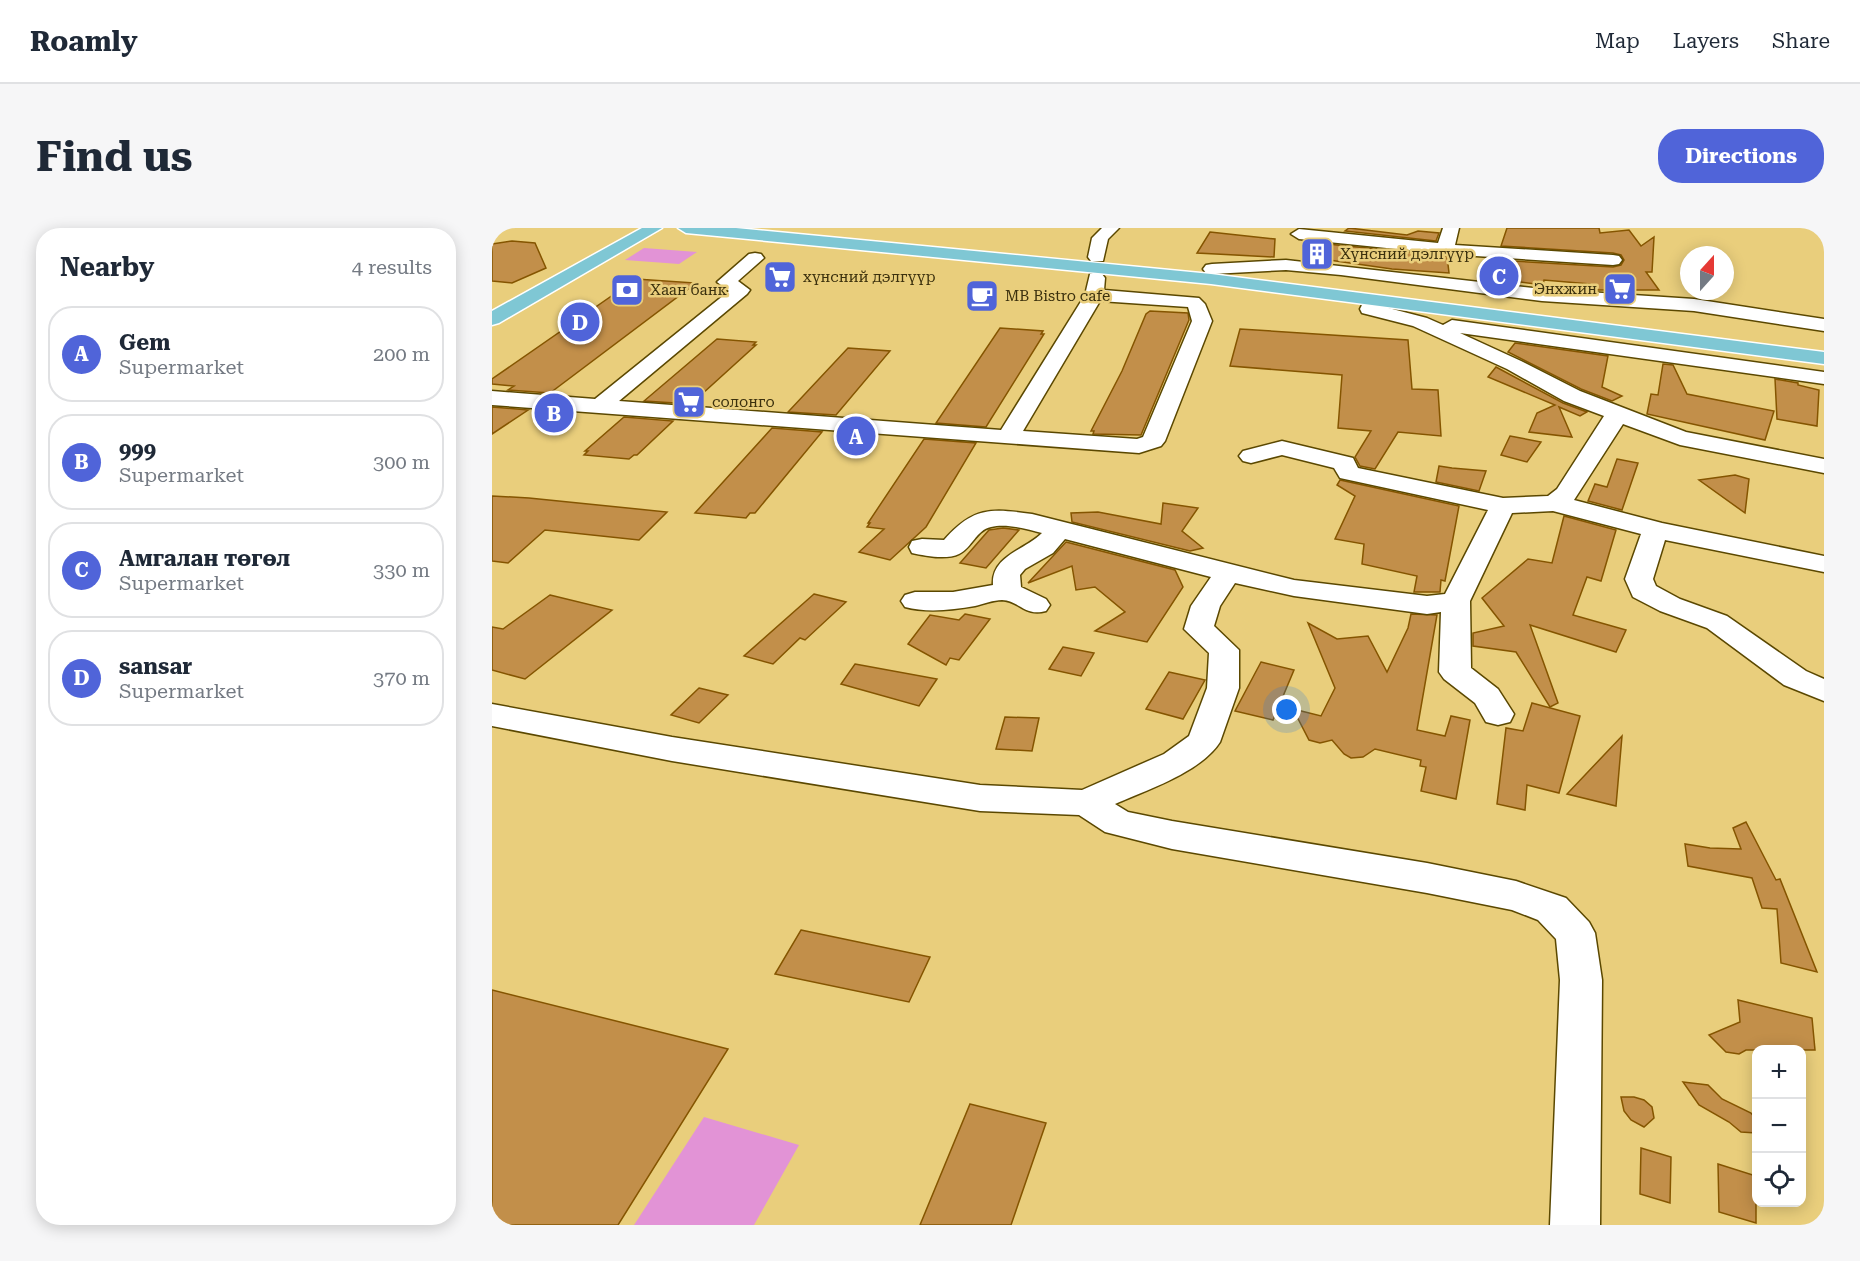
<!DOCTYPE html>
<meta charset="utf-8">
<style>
body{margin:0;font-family:"Roboto Serif",serif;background:#f6f6f7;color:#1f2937}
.controls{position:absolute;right:18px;bottom:18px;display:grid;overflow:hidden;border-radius:12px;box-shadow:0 3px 15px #0003}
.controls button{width:54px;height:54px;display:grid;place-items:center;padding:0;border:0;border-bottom:2px solid #e0e1e3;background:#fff;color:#1f2937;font:30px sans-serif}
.compass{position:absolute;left:1188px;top:18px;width:54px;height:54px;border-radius:50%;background:#fff;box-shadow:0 3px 15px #0003;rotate:21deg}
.you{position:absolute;left:795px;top:482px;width:21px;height:21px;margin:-15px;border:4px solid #fff;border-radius:50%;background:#1a73e8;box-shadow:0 0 0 9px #1a73e833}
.badge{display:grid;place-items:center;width:39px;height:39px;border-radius:50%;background:#5064d9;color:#fff;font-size:20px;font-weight:700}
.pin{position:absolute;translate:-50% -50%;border:3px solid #fff;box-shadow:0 2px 6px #0006}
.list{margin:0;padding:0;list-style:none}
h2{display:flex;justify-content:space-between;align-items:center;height:78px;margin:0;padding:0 24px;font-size:26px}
h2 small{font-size:20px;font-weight:400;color:#747a83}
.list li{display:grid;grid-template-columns:39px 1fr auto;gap:18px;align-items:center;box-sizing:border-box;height:96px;margin:0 12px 12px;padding:0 12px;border:2px solid #e0e1e3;border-radius:24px}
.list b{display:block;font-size:22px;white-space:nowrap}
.list p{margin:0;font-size:20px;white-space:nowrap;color:#747a83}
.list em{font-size:20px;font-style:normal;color:#747a83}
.icon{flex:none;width:33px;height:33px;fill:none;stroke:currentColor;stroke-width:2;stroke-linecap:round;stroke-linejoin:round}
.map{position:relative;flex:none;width:1332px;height:997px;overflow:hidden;border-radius:24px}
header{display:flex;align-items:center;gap:36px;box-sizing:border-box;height:84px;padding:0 30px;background:#fff;border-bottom:2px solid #e0e1e3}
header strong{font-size:28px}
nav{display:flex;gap:33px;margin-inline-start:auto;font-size:21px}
.intro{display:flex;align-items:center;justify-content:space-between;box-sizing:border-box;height:144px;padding:0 36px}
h1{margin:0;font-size:42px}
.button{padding:15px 27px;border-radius:24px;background:#5064d9;color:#fff;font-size:21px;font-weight:700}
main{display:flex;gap:36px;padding:0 36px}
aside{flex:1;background:#fff;border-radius:24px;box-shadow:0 3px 15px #0003}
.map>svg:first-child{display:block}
.green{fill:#e293d6}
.building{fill:#c28f4a;stroke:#855500;stroke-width:1.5}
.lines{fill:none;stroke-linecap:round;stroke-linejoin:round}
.minor-casing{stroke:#5b4800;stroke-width:3}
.major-casing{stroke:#fff;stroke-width:3}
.minor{fill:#fff;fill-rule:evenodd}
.major{fill:#7fc7d4;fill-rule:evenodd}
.labels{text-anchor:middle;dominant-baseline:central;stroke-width:5;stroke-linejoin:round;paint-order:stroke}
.far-poi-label{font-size:15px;fill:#3b300d;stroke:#e9ce7c;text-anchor:start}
</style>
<header>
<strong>Roamly</strong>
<nav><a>Map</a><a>Layers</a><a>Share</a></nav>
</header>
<div class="intro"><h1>Find us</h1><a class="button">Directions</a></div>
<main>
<aside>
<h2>Nearby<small>4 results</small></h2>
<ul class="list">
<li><span class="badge">A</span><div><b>Gem</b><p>Supermarket</p></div><em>200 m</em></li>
<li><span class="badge">B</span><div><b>999</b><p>Supermarket</p></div><em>300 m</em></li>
<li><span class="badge">C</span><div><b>Амгалан төгөл</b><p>Supermarket</p></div><em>330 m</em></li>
<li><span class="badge">D</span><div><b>sansar</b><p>Supermarket</p></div><em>370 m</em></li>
</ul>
</aside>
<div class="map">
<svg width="1332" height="997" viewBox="0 0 1332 997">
<rect width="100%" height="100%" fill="#e9ce7c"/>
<g class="green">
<polygon points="152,20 205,24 187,36 133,32"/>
<polygon points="212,889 307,917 262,997 142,997"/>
</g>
<g class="building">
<polygon points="857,0 915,7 926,3 947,5 944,13 853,3"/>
<polygon points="1015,0 1107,0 1108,5 1137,2 1149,18 1162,9 1160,44 1154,44 1167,62 1101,62 1098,56 1052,52 1051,57 998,50 1005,32 1121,39 1129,37 1132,32 1129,27 1121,25 1009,18"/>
<polygon points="718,4 783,11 782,29 705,25"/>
<polygon points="20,13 43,15 54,40 20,55 0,53 0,16"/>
<polygon points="835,16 955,28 957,45 900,41 816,29"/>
<polygon points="144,51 204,55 58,165 16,162 22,158 0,156 0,151"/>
<polygon points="658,83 696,85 697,92 649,207 601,206 602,203 599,203 630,143 654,86"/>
<polygon points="508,100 551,103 549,106 552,106 494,199 444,195"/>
<polygon points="748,101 916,112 920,161 946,162 949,208 906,204 883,241 868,238 863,229 879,203 846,200 850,147 738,138"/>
<polygon points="225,111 264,114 261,117 264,117 199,176 152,173"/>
<polygon points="1023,115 1116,128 1110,159 1130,168 1120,173 1089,161 1016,124"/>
<polygon points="356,120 398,123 344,187 296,184"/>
<polygon points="1171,136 1181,137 1195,166 1282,183 1273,212 1155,186 1159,166 1166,167"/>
<polygon points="1004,139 1071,175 1095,184 1088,188 1067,179 1080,209 1037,204 1045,185 1063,177 996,149"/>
<polygon points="1283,151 1306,155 1306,157 1327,162 1325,198 1285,191"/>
<polygon points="0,179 36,182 0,206"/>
<polygon points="132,189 181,193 145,227 142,227 137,231 92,227 96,223 93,223"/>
<polygon points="280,200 330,204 263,285 258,285 254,290 203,285"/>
<polygon points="1018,208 1049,214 1035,234 1009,227"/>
<polygon points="432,211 484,215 434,299 398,332 367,324 392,301 375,299 378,295 376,295"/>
<polygon points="1125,231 1146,235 1130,282 1096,273 1103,256 1115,259"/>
<polygon points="947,238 960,240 994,243 987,263 944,254"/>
<polygon points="1243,247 1257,251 1253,285 1207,252"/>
<polygon points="848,252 967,278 953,353 949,352 948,364 922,364 925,348 870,336 872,316 843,311 863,268 845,257"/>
<polygon points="0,268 37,270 175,284 147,312 53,302 16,335 0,333"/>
<polygon points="671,275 706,280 690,303 711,320 698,323 580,294 579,285 606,284 669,296"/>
<polygon points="1072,288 1124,302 1109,353 1095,349 1081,387 1134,402 1124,424 1038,397 1066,475 1058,479 1024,424 981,418 981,405 1012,398 990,370 1036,331 1060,335"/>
<polygon points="511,300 527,302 494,340 468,335 497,302"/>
<polygon points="574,314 683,342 691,359 655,414 603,403 633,384 603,359 584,362 580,338 536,355"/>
<polygon points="322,366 354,374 313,412 308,410 281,436 252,428"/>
<polygon points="58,367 120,382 33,451 0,442 0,399 11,401"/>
<polygon points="473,386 498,391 467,432 458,430 454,437 416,416 438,387 467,392"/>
<polygon points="919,386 945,387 925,502 953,508 959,488 978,492 964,571 929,563 934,539 928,538 929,532 883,521 871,529 859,530 852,526 840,512 828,515 817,512 801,481 829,488 843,460 816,395 845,411 876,408 895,444 916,400"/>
<polygon points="571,419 602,425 589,448 557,441"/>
<polygon points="769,434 802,442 781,492 743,483"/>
<polygon points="363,436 445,451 427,478 349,456"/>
<polygon points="677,444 713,452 691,491 654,481"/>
<polygon points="207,460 236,467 207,495 179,487"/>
<polygon points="1040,475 1088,488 1067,565 1035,557 1033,582 1005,576 1014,500 1031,503"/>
<polygon points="513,489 547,490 540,523 504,521"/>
<polygon points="1130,508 1124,578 1075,566"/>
<polygon points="1254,594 1284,652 1288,651 1325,744 1289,735 1285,681 1270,680 1260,650 1196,638 1193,616 1218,620 1249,621 1241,600"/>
<polygon points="309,702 438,729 417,774 283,746"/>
<polygon points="0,762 236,821 126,997 0,997"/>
<polygon points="1246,772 1320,790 1323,822 1254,822 1247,826 1234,824 1217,807 1248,794"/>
<polygon points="1191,854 1216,857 1230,871 1259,885 1264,891 1264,905 1249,904 1237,894 1207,877"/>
<polygon points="1129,869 1142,869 1152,872 1160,879 1162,890 1152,899 1139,892 1132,883"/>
<polygon points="478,876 554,895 519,997 428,997"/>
<polygon points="1149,920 1179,929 1178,975 1148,966"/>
<polygon points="1226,936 1264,948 1264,995 1227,984"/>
</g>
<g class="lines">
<g class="minor-casing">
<g id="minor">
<polygon points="610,0 627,0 616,11 611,33 599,33 596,29 600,10"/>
<polygon points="951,0 967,0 963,17 1121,27 1127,28 1130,32 1127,36 1121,37 953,26 807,11 799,6 807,1 946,15"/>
<path d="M263 25 269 26 272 30 246 53 258 62 255 66 127 173 509 202 593 67 598 46H610L613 50 612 62 707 70 713 76 720 93 673 213 669 218 647 225 0 177V163L103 171 237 63 225 54 257 26ZM608 73 696 79 700 93 651 209 645 211 531 203Z"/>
<polygon points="794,32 1050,61 1202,71 1332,91 1332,103 1202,83 1050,73 849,47 794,42 720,46 714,45 711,41 714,37 720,36"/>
<path d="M877 75 935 90 951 97 960 92 1332 144V156L968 105 1029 133 1088 163 1194 204 1332 231V245L1188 217 1131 196 1082 272 1170 295 1332 328V344L1173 312 1161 351 1164 358 1188 371 1235 388 1314 443 1332 451V473L1292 457 1215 400 1168 383 1141 369 1133 351 1149 306 1061 283 1020 285 978 373 979 440 1006 461 1022 486 1018 494 1006 497 994 494 983 475 952 451 947 444 949 384 935 386 802 368 743 355 728 378 722 398 747 422V460L728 514C709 544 655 562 623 576L636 584 680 593 935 635 1024 653 1074 670 1097 694 1103 705 1110 752 1108 997H1058L1068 752 1064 711 1046 692 1020 682 935 665 680 621 613 604 587 587 488 583 180 533 0 498V476L180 509 488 557 590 562 672 526 697 508 715 460 717 425 692 401 699 378 719 349 573 311 561 325 533 341 528 347 529 359 554 371 558 377 554 383C533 389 528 373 510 372 502 372 491 376 483 378 460 382 435 385 413 379L409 373 413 367 423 364H461L501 357C499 328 533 322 550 305 535 301 514 295 499 299 484 302 480 320 467 326 455 332 433 328 420 325L417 319 420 313 430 311 452 312C481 279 498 280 540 286L802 352 935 368 953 366 996 282 848 250 842 240 790 227 759 235 751 233 747 228 751 223 790 213 861 230 866 240 1011 270 1056 268 1065 261 1112 188 1072 173 1015 141 921 98 870 85 868 81 870 77Z"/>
</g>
</g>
<g class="major-casing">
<g id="major">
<polygon points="150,0 170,0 7,95 0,97 0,83"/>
<polygon points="186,0 244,0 719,46 1332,124 1332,136 719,56 194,5"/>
</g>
</g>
<use href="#minor" class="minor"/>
<use href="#major" class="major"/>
</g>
<defs>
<g id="building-square" transform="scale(1.725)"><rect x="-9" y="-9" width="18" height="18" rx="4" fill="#5064d9" stroke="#e9ce7c"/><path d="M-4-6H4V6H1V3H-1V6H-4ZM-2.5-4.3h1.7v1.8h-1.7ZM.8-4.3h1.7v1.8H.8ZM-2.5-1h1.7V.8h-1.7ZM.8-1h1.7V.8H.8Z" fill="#fff"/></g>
<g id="supermarket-square" transform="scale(1.725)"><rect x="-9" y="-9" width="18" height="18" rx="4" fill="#5064d9" stroke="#e9ce7c"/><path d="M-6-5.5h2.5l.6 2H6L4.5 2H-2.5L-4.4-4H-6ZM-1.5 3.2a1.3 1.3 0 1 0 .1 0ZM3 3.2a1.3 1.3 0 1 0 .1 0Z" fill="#fff"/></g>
<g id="bank-square" transform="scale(1.725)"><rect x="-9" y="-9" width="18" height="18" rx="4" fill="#5064d9" stroke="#e9ce7c"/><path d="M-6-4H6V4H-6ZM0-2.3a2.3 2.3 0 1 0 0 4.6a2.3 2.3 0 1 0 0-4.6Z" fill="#fff"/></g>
<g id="cafe-square" transform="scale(1.725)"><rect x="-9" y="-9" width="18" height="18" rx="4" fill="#5064d9" stroke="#e9ce7c"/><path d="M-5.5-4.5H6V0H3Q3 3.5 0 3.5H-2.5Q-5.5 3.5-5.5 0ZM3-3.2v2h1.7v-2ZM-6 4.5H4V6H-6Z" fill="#fff"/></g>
</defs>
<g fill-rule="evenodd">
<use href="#building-square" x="825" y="26"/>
<use href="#supermarket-square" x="288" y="49"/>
<use href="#supermarket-square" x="1128" y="61"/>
<use href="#bank-square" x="135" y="62"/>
<use href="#cafe-square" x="490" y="68"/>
<use href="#supermarket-square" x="197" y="174"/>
</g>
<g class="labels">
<g class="far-poi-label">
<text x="848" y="26">Хүнсний дэлгүүр</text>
<text x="311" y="49">хүнсний дэлгүүр</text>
<text x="1105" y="61" text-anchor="end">Энхжин</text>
<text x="158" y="62">Хаан банк</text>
<text x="513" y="68">MB Bistro cafe</text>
<text x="220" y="174">солонго</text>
</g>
</g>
</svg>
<div class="controls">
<button>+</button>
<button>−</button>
<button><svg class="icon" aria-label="locate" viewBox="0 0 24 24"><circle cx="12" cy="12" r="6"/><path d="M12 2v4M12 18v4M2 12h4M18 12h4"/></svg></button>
</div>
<svg class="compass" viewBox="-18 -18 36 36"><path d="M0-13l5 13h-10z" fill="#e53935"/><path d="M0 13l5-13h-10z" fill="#747a83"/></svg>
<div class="you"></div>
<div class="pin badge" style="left:364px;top:208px">A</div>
<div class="pin badge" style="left:62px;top:185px">B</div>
<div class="pin badge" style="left:1007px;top:48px">C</div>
<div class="pin badge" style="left:88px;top:94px">D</div>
</div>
</main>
